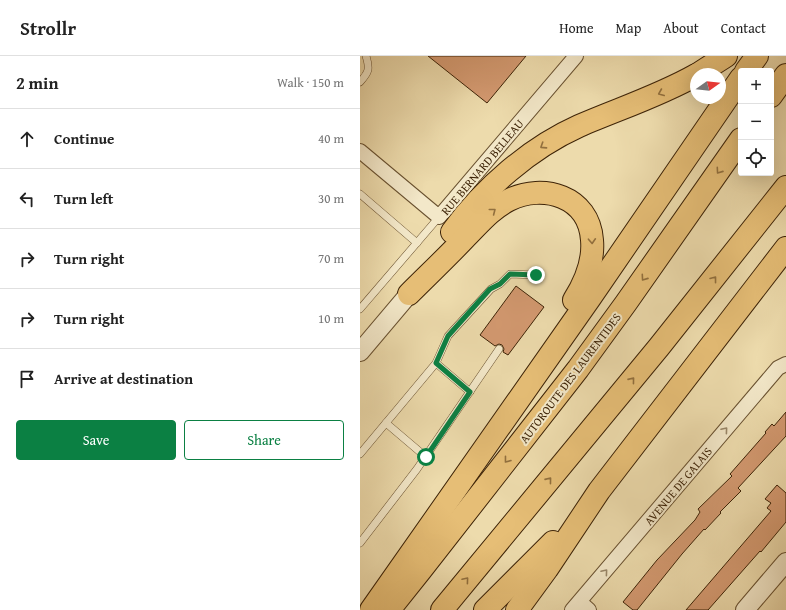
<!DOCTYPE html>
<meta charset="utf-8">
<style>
body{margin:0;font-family:"Gentium Book Plus",serif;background:#f6f6f6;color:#222}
.controls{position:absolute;right:12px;top:12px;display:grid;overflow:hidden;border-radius:4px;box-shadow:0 4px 16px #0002}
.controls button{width:36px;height:36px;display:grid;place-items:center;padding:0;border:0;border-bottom:1px solid #e0e0e0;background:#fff;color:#222;font:20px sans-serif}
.compass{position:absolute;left:330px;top:12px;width:36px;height:36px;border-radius:50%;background:#fff;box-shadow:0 4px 16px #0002;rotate:75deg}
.stop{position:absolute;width:12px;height:12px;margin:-9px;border:3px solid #0b8043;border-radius:50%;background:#fff}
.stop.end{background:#0b8043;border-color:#fff;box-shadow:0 1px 4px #0008}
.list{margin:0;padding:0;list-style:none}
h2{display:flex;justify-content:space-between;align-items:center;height:52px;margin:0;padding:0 16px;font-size:17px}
h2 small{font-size:13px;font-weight:400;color:#767676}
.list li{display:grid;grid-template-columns:26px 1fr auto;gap:12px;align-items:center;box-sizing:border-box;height:60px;padding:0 16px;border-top:1px solid #e0e0e0}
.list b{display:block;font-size:15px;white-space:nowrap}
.list em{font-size:13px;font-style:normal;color:#767676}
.actions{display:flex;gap:8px;padding:12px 16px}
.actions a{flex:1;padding:9px 0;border:1px solid #0b8043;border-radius:4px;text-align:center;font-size:14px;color:#0b8043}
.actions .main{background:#0b8043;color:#fff}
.icon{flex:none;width:22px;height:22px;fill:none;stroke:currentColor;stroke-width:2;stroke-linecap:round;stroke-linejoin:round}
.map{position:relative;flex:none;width:426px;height:554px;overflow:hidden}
header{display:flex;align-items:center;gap:24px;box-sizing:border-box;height:56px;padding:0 20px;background:#fff;border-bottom:1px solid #e0e0e0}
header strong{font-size:19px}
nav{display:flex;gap:22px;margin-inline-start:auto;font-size:14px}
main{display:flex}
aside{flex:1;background:#fff}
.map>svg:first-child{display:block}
.building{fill:#d39970;stroke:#3d2307}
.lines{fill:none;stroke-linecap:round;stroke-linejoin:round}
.service-casing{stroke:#695130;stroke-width:8}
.minor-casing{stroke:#695130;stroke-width:16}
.tertiary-casing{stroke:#695130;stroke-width:20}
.motorway-casing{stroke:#3d2307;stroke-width:24}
.service{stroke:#f3e8c9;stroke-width:7}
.minor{stroke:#f3e8c9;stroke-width:14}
.tertiary{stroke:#f3e8c9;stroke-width:18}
.motorway{stroke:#e6be76;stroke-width:22}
.oneway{stroke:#92703e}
.oneway2{stroke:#988668}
.route{stroke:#0b8043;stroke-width:5}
.labels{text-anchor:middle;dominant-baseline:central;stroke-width:4;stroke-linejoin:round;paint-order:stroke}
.street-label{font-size:12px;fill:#3d2307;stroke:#f3e8c9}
</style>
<header>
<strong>Strollr</strong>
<nav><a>Home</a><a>Map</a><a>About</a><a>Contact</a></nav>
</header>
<main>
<aside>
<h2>2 min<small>Walk · 150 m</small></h2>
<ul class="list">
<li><svg class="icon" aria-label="ahead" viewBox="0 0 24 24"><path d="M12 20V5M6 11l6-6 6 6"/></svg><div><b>Continue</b></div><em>40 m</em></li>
<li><svg class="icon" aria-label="left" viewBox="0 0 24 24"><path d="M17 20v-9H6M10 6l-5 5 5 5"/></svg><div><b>Turn left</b></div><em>30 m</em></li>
<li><svg class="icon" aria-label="right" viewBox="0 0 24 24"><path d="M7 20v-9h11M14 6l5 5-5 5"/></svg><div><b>Turn right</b></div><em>70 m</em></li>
<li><svg class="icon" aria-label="right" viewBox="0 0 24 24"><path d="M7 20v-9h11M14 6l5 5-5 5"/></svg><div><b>Turn right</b></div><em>10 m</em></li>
<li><svg class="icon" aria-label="arrive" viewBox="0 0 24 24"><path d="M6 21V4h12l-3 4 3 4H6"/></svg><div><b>Arrive at destination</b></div></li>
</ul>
<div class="actions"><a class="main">Save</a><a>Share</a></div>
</aside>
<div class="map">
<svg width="426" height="554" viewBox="0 0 426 554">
<rect width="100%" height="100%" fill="#eddbac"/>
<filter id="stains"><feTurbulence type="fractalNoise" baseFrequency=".005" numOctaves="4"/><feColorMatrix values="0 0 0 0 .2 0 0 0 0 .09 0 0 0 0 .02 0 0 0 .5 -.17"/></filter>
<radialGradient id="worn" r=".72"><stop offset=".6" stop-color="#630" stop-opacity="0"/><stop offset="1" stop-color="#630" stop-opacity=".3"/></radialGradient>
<g class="building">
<polygon points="68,0 166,0 127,47"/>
<polygon points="156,230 184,251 148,299 143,296 144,293 142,289 139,288 135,290 120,279"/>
<polygon points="426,356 426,380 378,432 381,435 360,456 361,457 345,474 344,473 322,498 277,554 273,554 263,546 297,504 335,464 340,456 338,453 372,420 370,418 406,377 405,376 412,368 414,370"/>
<polygon points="417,429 426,437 426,466 401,496 400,495 348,554 326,554 411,455 407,452 411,447 405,443"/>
</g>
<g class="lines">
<g class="service-casing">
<g id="service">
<path d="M0 26C9 16 10 13 6 0"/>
<polyline points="0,138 57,187"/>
<polyline points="0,253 79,161"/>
<polyline points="76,307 110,336"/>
<polyline points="26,367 66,401"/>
<polyline points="0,398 76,307 88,280 131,233 140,228 150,218 176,219"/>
<polyline points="0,487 57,413 139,293"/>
</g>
</g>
<g class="minor-casing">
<g id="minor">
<polyline points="0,95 79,161 216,0"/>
<polyline points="220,546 229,554"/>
<polyline points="212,554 418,312 426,308"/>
</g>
</g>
<g class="tertiary-casing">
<g id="tertiary">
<polyline points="0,296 49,238"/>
<polyline points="385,554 426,506"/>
</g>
</g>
<g class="motorway-casing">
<g id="motorway">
<polyline points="386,15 397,0"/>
<polyline points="338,18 366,0"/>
<polyline points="411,40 426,19"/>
<path d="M92 176C124 132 170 92 219 70 258 53 299 40 336 19"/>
<path d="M49 238C68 219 87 201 105 182 119 168 131 153 149 144 183 127 229 140 232 184 234 206 226 225 214 244"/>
<polyline points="11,554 230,242 381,22"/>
<polyline points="29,554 61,514 218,313 266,247 381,83"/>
<polyline points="82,554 299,291 426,131"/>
<polyline points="125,554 193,486"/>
<polyline points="157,554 187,513 239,435 426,192"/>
</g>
</g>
<use href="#service" class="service"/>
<use href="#minor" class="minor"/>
<use href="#tertiary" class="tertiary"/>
<use href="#motorway" class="motorway"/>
</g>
<defs><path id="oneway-chevron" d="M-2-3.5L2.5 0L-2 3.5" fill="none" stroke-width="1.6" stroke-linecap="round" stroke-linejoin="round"/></defs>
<g class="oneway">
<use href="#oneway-chevron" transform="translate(301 37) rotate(157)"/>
<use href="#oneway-chevron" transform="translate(183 90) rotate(147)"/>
<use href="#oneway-chevron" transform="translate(359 115) rotate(125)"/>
<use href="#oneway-chevron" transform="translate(133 155) rotate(-38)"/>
<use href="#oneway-chevron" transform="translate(232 185) rotate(87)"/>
<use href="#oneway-chevron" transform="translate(284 222) rotate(125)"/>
<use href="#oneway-chevron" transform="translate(354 223) rotate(-52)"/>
<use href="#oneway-chevron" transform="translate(272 324) rotate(-51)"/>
<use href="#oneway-chevron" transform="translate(147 404) rotate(128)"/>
<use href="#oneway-chevron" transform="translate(189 424) rotate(-51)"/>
<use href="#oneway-chevron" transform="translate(106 524) rotate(-50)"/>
</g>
<g class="oneway2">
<use href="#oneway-chevron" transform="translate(365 374) rotate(-50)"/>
<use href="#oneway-chevron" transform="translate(245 516) rotate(-50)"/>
</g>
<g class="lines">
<polyline class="route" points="66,401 110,336 76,307 88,280 130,233 140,228 150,218 176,219"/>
</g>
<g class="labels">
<g class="street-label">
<text transform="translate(122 111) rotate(-50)">RUE BERNARD BELLEAU</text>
<text transform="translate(210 322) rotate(-53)">AUTOROUTE DES LAURENTIDES</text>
<text transform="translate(318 430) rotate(-50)">AVENUE DE GALAIS</text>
</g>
</g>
<rect width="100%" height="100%" filter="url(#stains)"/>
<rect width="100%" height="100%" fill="url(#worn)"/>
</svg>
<div class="controls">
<button>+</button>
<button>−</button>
<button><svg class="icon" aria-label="locate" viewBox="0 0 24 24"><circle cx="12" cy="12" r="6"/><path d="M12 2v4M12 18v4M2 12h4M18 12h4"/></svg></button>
</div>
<svg class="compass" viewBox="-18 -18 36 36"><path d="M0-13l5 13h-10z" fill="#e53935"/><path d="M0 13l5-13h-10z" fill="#767676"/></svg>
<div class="stop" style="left:66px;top:401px"></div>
<div class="stop end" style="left:176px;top:219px"></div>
</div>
</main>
